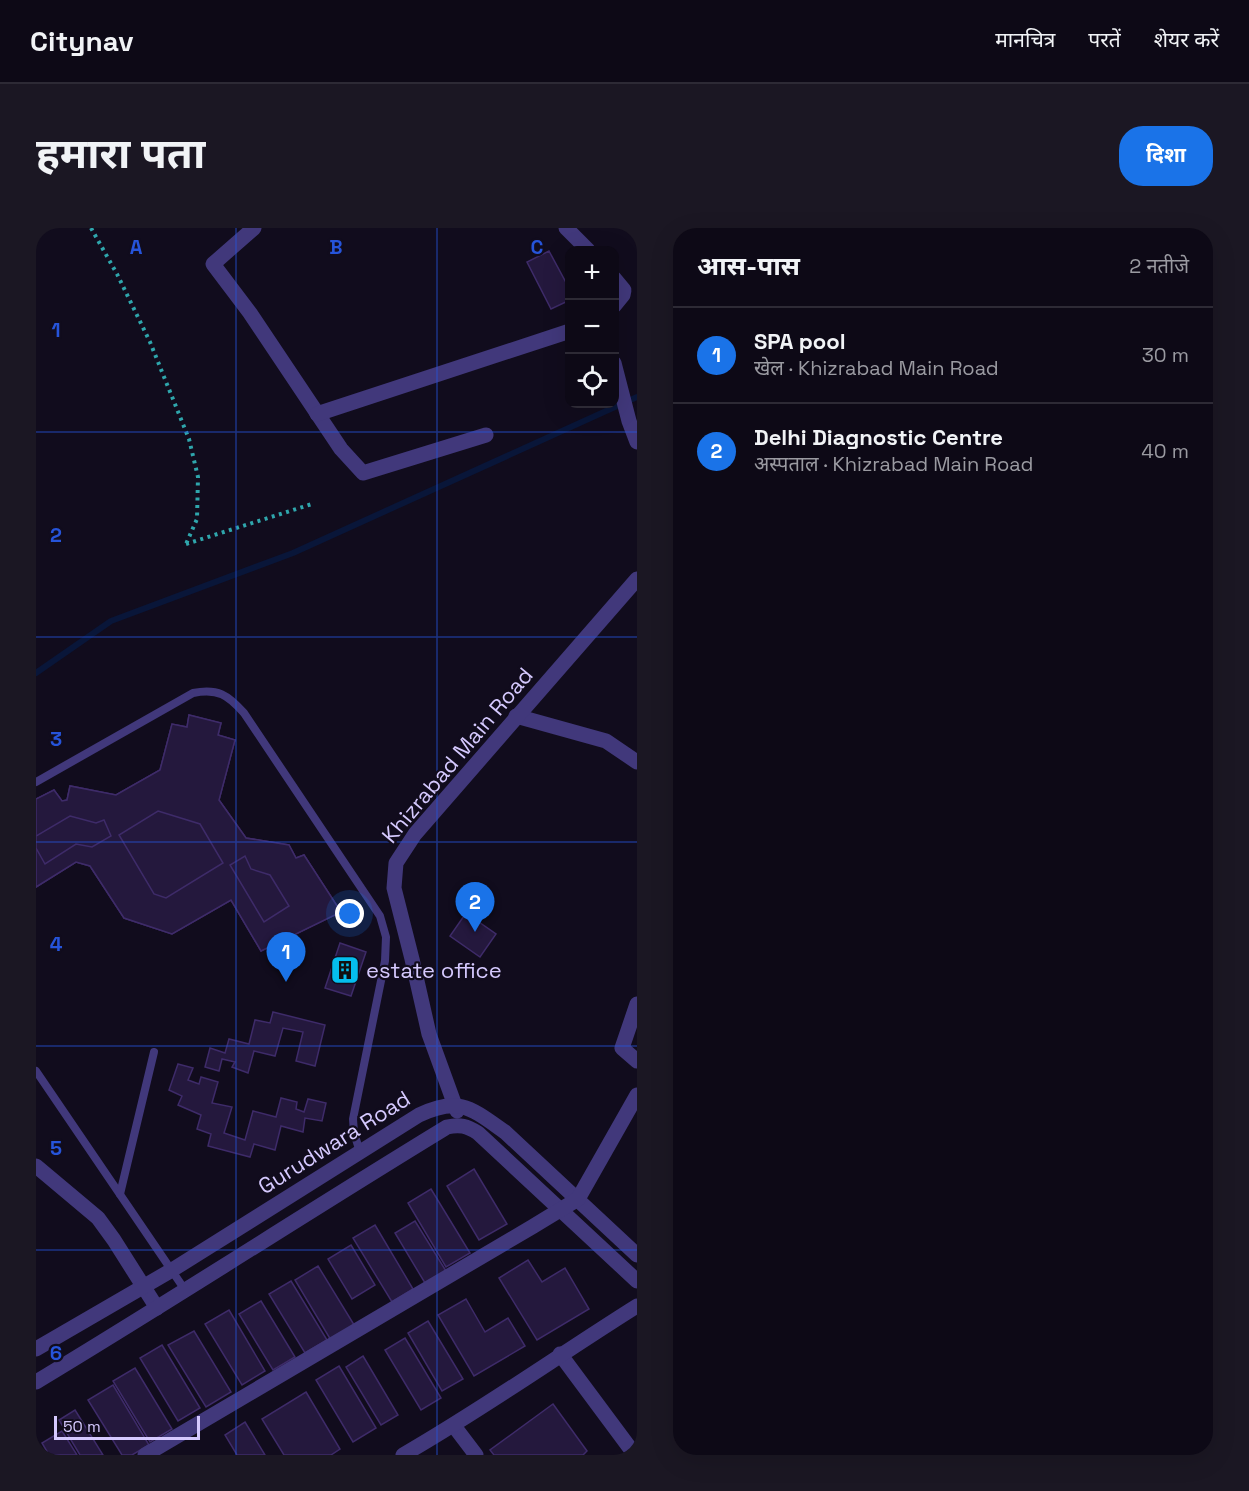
<!DOCTYPE html>
<html lang="hi">
<meta charset="utf-8">
<style>
body{margin:0;font-family:"Space Grotesk","Noto Sans Devanagari",sans-serif;background:#1b1723;color:#f1f3f6}
.controls{position:absolute;right:18px;top:18px;display:grid;overflow:hidden;border-radius:12px;box-shadow:0 6px 24px #0002}
.controls button{width:54px;height:54px;display:grid;place-items:center;padding:0;border:0;border-bottom:2px solid #2d2a35;background:#0d0916;color:#f1f3f6;font:30px sans-serif}
.scale{position:absolute;left:18px;bottom:15px;width:146px;box-sizing:border-box;padding-left:6px;border:3px solid #d5c9fe;border-top:0;font-size:16px;line-height:21px;white-space:nowrap;color:#d5c9fe;-webkit-text-stroke:4px #110c1d;paint-order:stroke}
.you{position:absolute;left:314px;top:686px;width:21px;height:21px;margin:-15px;border:4px solid #fff;border-radius:50%;background:#1a73e8;box-shadow:0 0 0 9px #1a73e833}
.badge{display:grid;place-items:center;width:39px;height:39px;border-radius:50%;background:#1a73e8;color:#fff;font-size:20px;font-weight:700}
.pin{position:absolute;translate:-50% -50px;filter:drop-shadow(0 2px 3px #0008)}
.pin::after{content:'';position:absolute;top:32px;width:21px;height:18px;background:inherit;clip-path:polygon(0 0,100% 0,50% 100%)}
.list{margin:0;padding:0;list-style:none}
h2{display:flex;justify-content:space-between;align-items:center;height:78px;margin:0;padding:0 24px;font-size:26px}
h2 small{font-size:20px;font-weight:400;color:#9a9aa1}
.list li{display:grid;grid-template-columns:39px 1fr auto;gap:18px;align-items:center;box-sizing:border-box;height:96px;padding:0 24px;border-top:2px solid #2d2a35}
.list b{display:block;font-size:22px;white-space:nowrap}
.list p{margin:0;font-size:20px;white-space:nowrap;color:#9a9aa1}
.list em{font-size:20px;font-style:normal;color:#9a9aa1}
.icon{flex:none;width:33px;height:33px;fill:none;stroke:currentColor;stroke-width:2;stroke-linecap:round;stroke-linejoin:round}
.map{position:relative;flex:none;width:601px;height:1227px;overflow:hidden;border-radius:24px}
header{display:flex;align-items:center;gap:36px;box-sizing:border-box;height:84px;padding:0 30px;background:#0d0916;border-bottom:2px solid #2d2a35}
header strong{font-size:28px}
nav{display:flex;gap:33px;margin-inline-start:auto;font-size:21px}
.intro{display:flex;align-items:center;justify-content:space-between;box-sizing:border-box;height:144px;padding:0 36px}
h1{margin:0;font-size:42px}
.button{padding:15px 27px;border-radius:24px;background:#1a73e8;color:#fff;font-size:21px;font-weight:700}
main{display:flex;gap:36px;padding:0 36px}
aside{flex:1;background:#0d0916;border-radius:24px;box-shadow:0 6px 24px #0002}
.map>svg:first-child{display:block}
.lines{fill:none;stroke-linecap:round;stroke-linejoin:round}
.stream{stroke:#091639;stroke-width:6}
.building{fill:#24183d;stroke:#3e2b69;stroke-width:1.5;fill-rule:evenodd}
.path{stroke:#2fa6ac;stroke-width:4;stroke-dasharray:3 4.5;stroke-linecap:butt}
.lane{stroke:#41387b;stroke-width:8}
.street{stroke:#41387b;stroke-width:15}
.grid{fill:none;stroke:#2654da;stroke-width:1.5;stroke-opacity:0.55}
.labels{text-anchor:middle;dominant-baseline:central;stroke-width:4.5;stroke-linejoin:round;paint-order:stroke}
.street-label{font-size:22px;fill:#d5c9fe;stroke:#110c1d}
.poi-label{font-size:22px;fill:#d5c9fe;stroke:#110c1d;text-anchor:start}
.grid-label{font-size:20px;text-anchor:middle;font-weight:bold;fill:#2654da;stroke:#110c1d;stroke-width:4.5;stroke-linejoin:round;paint-order:stroke}
</style>
<header>
<strong>Citynav</strong>
<nav><a>मानचित्र</a><a>परतें</a><a>शेयर करें</a></nav>
</header>
<div class="intro"><h1>हमारा पता</h1><a class="button">दिशा</a></div>
<main>
<div class="map">
<svg width="601" height="1227" viewBox="0 0 601 1227">
<rect width="100%" height="100%" fill="#110c1d"/>
<g class="lines">
<polyline class="stream" points="0,445 75,393 257,325 601,169"/>
</g>
<g class="building">
<polygon points="513,23 534,62 534,72 515,81 491,34"/>
<path d="M153 487 185 495 182 507 199 512 183 572 210 610 253 617 260 630 268 627 305 684 225 723 195 672 136 706 88 690 54 638 40 634 0 659V620L9 636 40 616 56 619 75 608 68 592 60 595 34 588 0 608V571L18 562 26 573 31 572 34 558 80 567 124 542 136 496 151 499ZM122 583 164 596 187 635 130 670 118 666 83 607ZM209 628 215 641 234 647 253 678 228 694 194 637Z"/>
<polygon points="153,487 185,495 182,507 199,512 183,572 210,610 253,617 260,630 268,627 305,684 225,723 195,672 136,706 88,690 54,638 40,634 0,659 0,571 18,562 26,573 31,572 34,558 80,567 124,542 136,496 151,499"/>
<polygon points="122,583 164,596 187,635 130,670 118,666 83,607"/>
<polygon points="34,588 60,595 68,592 75,608 56,619 40,616 9,636 0,620 0,608"/>
<polygon points="209,628 215,641 234,647 253,678 228,694 194,637"/>
<polygon points="430,685 460,706 444,729 414,708"/>
<polygon points="304,715 330,724 315,768 289,760"/>
<polygon points="237,784 289,797 279,838 260,833 267,804 247,800 239,828 218,823 212,845 196,839 199,834 186,831 183,843 169,839 174,820 189,825 193,811 213,816 219,792 234,795"/>
<polygon points="142,836 157,840 152,852 163,856 165,849 182,854 176,875 196,879 188,905 209,912 217,883 240,889 245,870 261,874 260,881 268,884 272,871 290,875 286,893 269,890 267,904 245,898 239,922 218,916 214,929 172,918 175,906 161,901 165,887 142,877 146,868 133,862"/>
<polygon points="438,941 471,996 443,1012 411,958"/>
<polygon points="395,961 434,1025 410,1039 372,975"/>
<polygon points="379,993 410,1043 389,1055 359,1005"/>
<polygon points="339,997 377,1061 356,1074 317,1010"/>
<polygon points="315,1017 339,1057 316,1071 292,1031"/>
<polygon points="492,1032 506,1054 529,1040 553,1081 501,1112 463,1050"/>
<polygon points="282,1038 320,1100 296,1114 259,1052"/>
<polygon points="255,1053 291,1112 269,1125 233,1066"/>
<polygon points="430,1071 449,1104 472,1090 489,1118 438,1148 402,1087"/>
<polygon points="225,1073 259,1129 237,1142 203,1086"/>
<polygon points="193,1082 229,1143 206,1157 169,1096"/>
<polygon points="392,1093 427,1151 406,1163 372,1105"/>
<polygon points="158,1103 195,1164 170,1179 132,1117"/>
<polygon points="369,1110 405,1170 385,1182 349,1122"/>
<polygon points="126,1117 164,1180 142,1193 104,1130"/>
<polygon points="327,1128 362,1187 345,1197 310,1139"/>
<polygon points="303,1138 340,1200 317,1214 280,1152"/>
<polygon points="99,1140 136,1201 114,1214 77,1153"/>
<polygon points="77,1157 113,1217 96,1227 86,1227 52,1172"/>
<polygon points="270,1164 304,1221 295,1227 248,1227 226,1191"/>
<polygon points="517,1176 551,1223 547,1227 458,1227 454,1222"/>
<polygon points="39,1182 67,1227 44,1227 23,1192"/>
<polygon points="209,1194 229,1227 201,1227 189,1207"/>
<polygon points="26,1203 41,1227 13,1227 6,1215"/>
</g>
<g class="lines">
<g class="path">
<polyline points="55,0 81,46 114,114 153,211 162,249 161,291 150,316"/>
<polyline points="150,316 276,276"/>
</g>
<g class="lane">
<path d="M0 554 157 465C182 460 192 467 208 485L344 688 350 709 349 733 317 891 318 905 324 924"/>
<polyline points="0,843 149,1062"/>
<polyline points="84,966 118,824"/>
</g>
<g class="street">
<polyline points="218,0 177,36 214,85 305,221 327,245 450,207"/>
<polyline points="530,0 552,22"/>
<polyline points="578,50 588,62 587,67 578,78"/>
<polyline points="578,135 593,193 601,214"/>
<polyline points="281,186 534,103"/>
<polyline points="480,488 570,513 601,534"/>
<polyline points="601,776 586,820 601,833"/>
<polyline points="421,883 393,806 376,731 358,660 360,635 379,606 601,351"/>
<polyline points="0,938 62,990 78,1012 121,1080"/>
<path d="M0 1121 136 1042 383 887C423 868 435 880 469 904L601 1027"/>
<polyline points="524,1126 599,1227"/>
<path d="M0 1154C138 1071 273 983 411 899 424 896 431 898 442 905L601 1053"/>
<polyline points="418,1198 440,1227"/>
<polyline points="109,1227 496,999 542,971 601,867"/>
<path d="M367 1227C447 1181 523 1127 601 1078"/>
</g>
</g>
<path class="grid" d="M200 0V1227M401 0V1227M0 204H601M0 409H601M0 614H601M0 818H601M0 1022H601"/>
<defs>
<g id="building-square" transform="scale(1.5)"><rect x="-9" y="-9" width="18" height="18" rx="4" fill="#05beee" stroke="#110c1d"/><path d="M-4-6H4V6H1V3H-1V6H-4ZM-2.5-4.3h1.7v1.8h-1.7ZM.8-4.3h1.7v1.8H.8ZM-2.5-1h1.7V.8h-1.7ZM.8-1h1.7V.8H.8Z" fill="#111"/></g>
</defs>
<g fill-rule="evenodd">
<use href="#building-square" x="309" y="742"/>
</g>
<g class="labels">
<g class="street-label">
<text transform="translate(421 527) rotate(-50)">Khizrabad Main Road</text>
<text transform="translate(298 914) rotate(-32)">Gurudwara Road</text>
</g>
<g class="poi-label">
<text x="330" y="742">estate office</text>
</g>
</g>
<g class="grid-label">
<text x="100" y="26">A</text>
<text x="300" y="26">B</text>
<text x="501" y="26">C</text>
<text x="20" y="109">1</text>
<text x="20" y="314">2</text>
<text x="20" y="518">3</text>
<text x="20" y="723">4</text>
<text x="20" y="927">5</text>
<text x="20" y="1132">6</text>
</g>
</svg>
<div class="controls">
<button>+</button>
<button>−</button>
<button><svg class="icon" aria-label="locate" viewBox="0 0 24 24"><circle cx="12" cy="12" r="6"/><path d="M12 2v4M12 18v4M2 12h4M18 12h4"/></svg></button>
</div>
<div class="scale">50 m</div>
<div class="you"></div>
<div class="pin badge" style="left:250px;top:754px">1</div>
<div class="pin badge" style="left:439px;top:704px">2</div>
</div>
<aside>
<h2>आस-पास<small>2 नतीजे</small></h2>
<ul class="list">
<li><span class="badge">1</span><div><b>SPA pool</b><p>खेल · Khizrabad Main Road</p></div><em>30 m</em></li>
<li><span class="badge">2</span><div><b>Delhi Diagnostic Centre</b><p>अस्पताल · Khizrabad Main Road</p></div><em>40 m</em></li>
</ul>
</aside>
</main>
